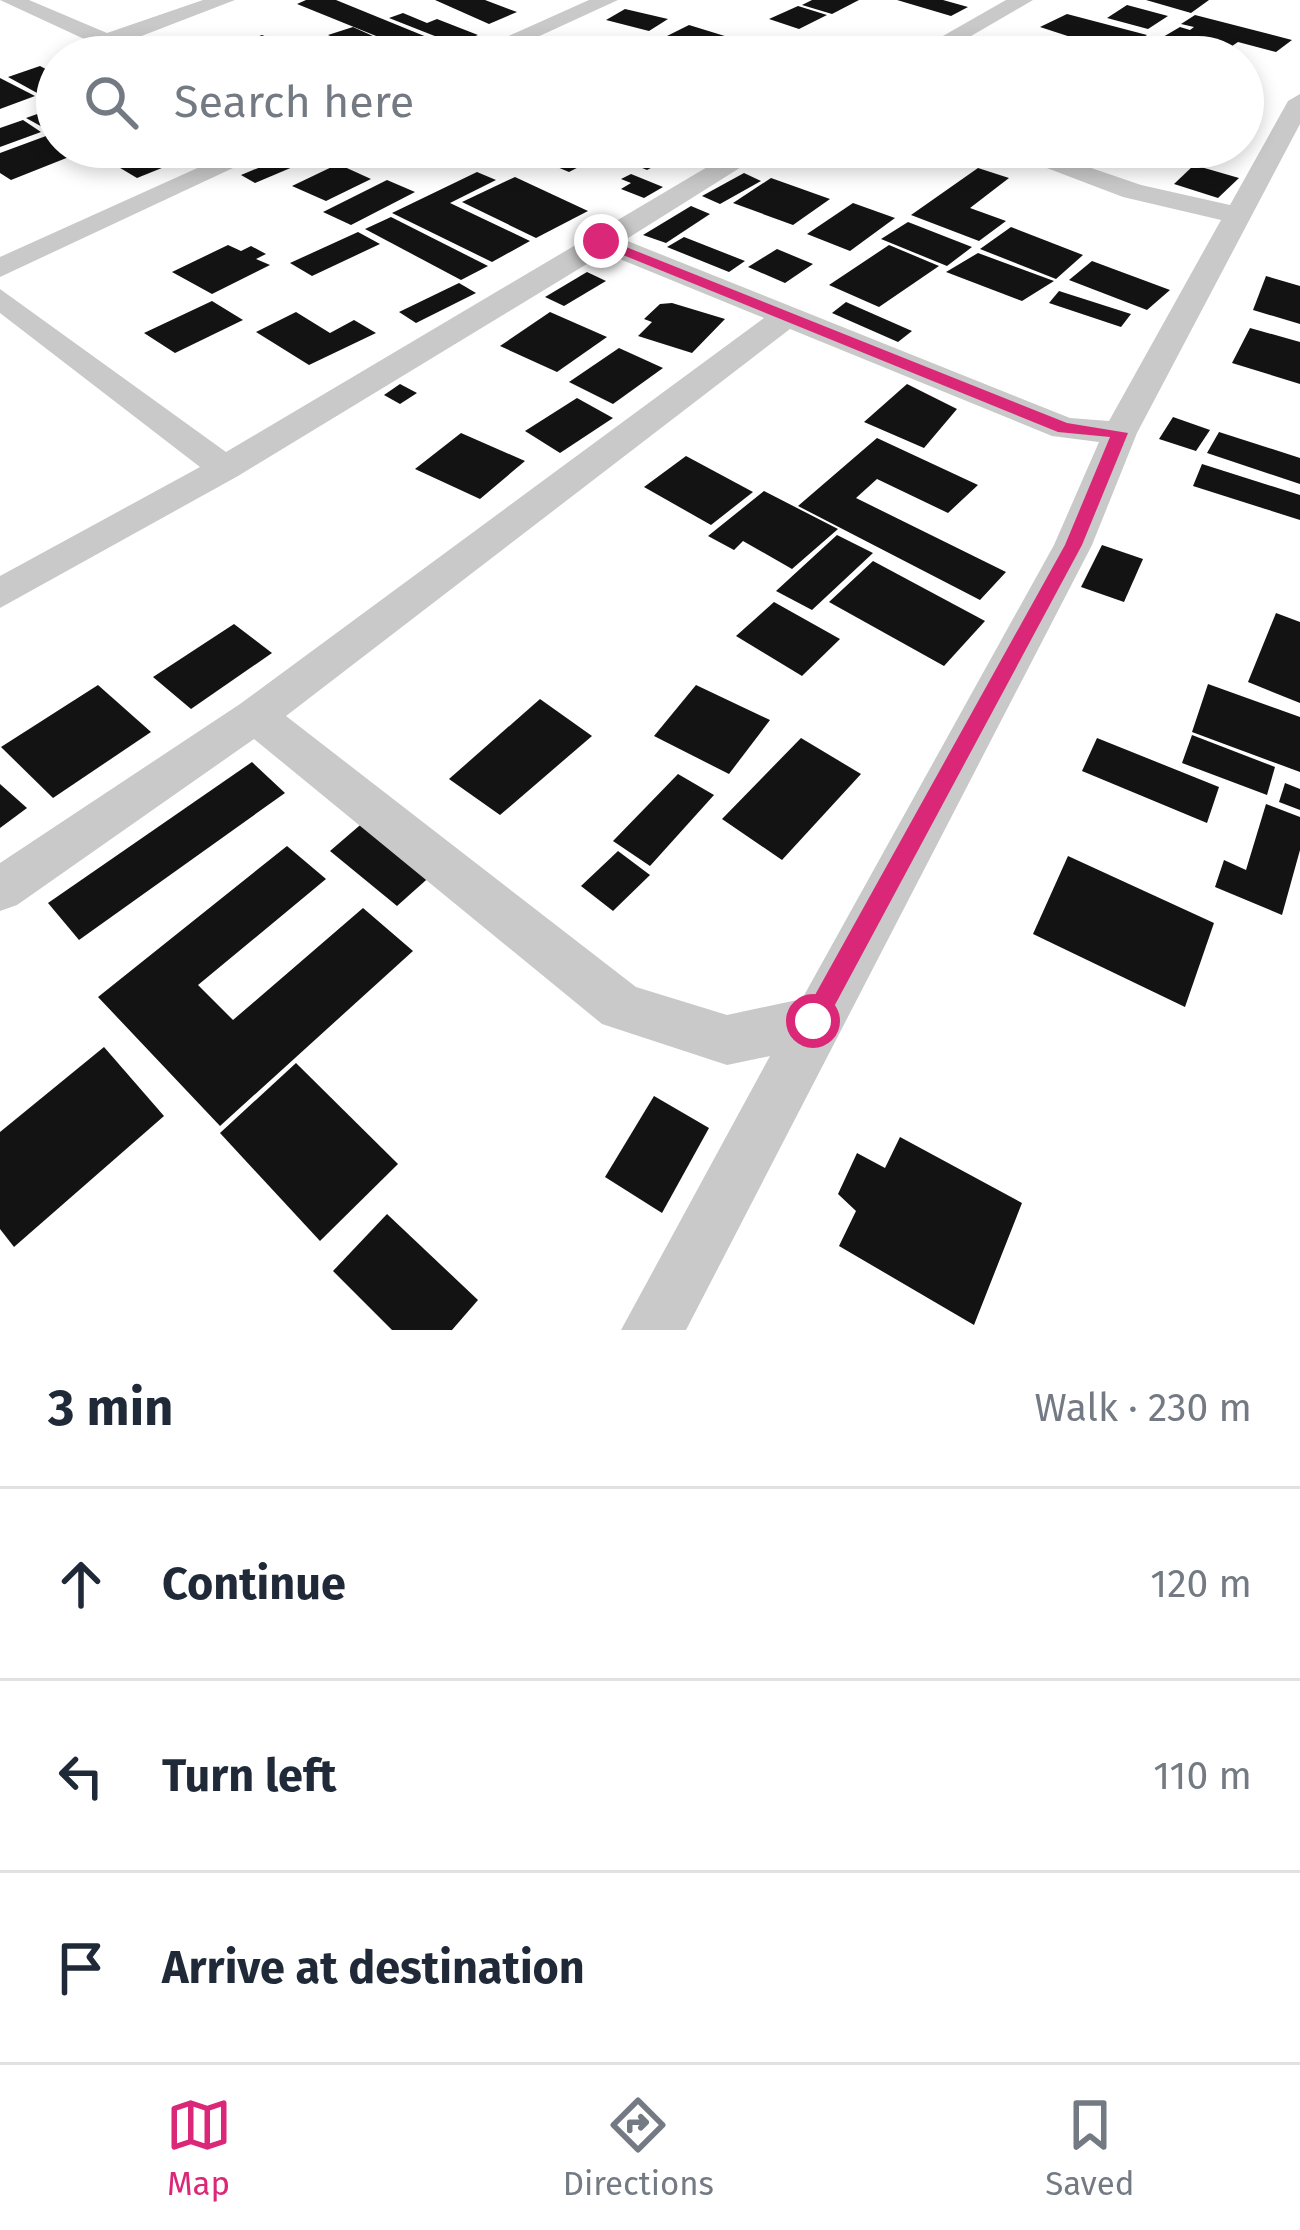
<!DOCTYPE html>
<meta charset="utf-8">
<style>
body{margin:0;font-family:"Fira Sans",sans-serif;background:#f2f2f3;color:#1f2937}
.stop{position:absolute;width:36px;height:36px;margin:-27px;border:9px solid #db2777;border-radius:50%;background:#fff}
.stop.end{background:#db2777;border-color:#fff;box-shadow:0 3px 12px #0008}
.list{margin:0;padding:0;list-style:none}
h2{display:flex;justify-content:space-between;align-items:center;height:156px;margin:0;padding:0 48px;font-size:51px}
h2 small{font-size:39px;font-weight:400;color:#747a83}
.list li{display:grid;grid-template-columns:78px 1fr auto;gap:36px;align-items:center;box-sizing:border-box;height:192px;padding:0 48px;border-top:3px solid #e0e1e3}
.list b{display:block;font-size:45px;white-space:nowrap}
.list em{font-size:39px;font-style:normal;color:#747a83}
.icon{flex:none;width:66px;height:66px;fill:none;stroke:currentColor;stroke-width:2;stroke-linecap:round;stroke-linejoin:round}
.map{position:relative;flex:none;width:1300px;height:1330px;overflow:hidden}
.search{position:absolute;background:#fff;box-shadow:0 6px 18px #0003;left:36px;right:36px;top:36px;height:132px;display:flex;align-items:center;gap:30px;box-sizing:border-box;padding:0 42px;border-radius:66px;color:#747a83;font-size:45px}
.sheet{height:732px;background:#fff}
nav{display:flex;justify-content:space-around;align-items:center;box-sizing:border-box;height:168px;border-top:3px solid #e0e1e3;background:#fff;font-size:33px;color:#747a83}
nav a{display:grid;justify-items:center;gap:6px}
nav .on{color:#db2777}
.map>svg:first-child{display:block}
.building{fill:#131313}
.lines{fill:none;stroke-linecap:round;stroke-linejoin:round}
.minor{fill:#c9c9c9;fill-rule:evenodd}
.route{fill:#db2777}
</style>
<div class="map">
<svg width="1300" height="1330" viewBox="0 0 1300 1330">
<rect width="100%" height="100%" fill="#fff"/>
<g class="building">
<polygon points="306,0 336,0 466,53 428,57 297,4"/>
<polygon points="435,0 485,0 517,12 489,24"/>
<polygon points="812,0 859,0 832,14 802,5"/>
<polygon points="897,0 943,0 968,7 951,16"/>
<polygon points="1146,0 1209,0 1191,13"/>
<polygon points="1127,5 1168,16 1148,29 1107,18"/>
<polygon points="798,6 827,15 799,29 769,19"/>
<polygon points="625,9 668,19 649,31 606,20"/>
<polygon points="403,13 427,23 437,19 478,35 455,44 389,18"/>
<polygon points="1067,14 1147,35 1120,53 1040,27"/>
<polygon points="1195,15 1292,40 1276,52 1238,42 1220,54 1163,37 1180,27 1190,30 1194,27 1181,24"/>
<polygon points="689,25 728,37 690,57 651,44"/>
<polygon points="353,27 384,41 359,50 328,35"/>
<polygon points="262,35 288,46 259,57 214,53"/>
<polygon points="323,36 350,50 318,57 295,45"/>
<polygon points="1148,43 1194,56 1194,57 1128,57"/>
<polygon points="567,46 601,56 600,57 548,55"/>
<polygon points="40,66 57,75 57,88 39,94 8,77"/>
<polygon points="0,78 35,96 0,109"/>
<polygon points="57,107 57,135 26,118"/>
<polygon points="23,120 41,132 0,147 0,128"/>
<polygon points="46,136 57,147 79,153 11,180 0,173 0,153"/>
<polygon points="112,147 196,147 204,151 137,178 95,153"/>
<polygon points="527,147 564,147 594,159 569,172 519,151"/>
<polygon points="592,147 690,147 647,170"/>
<polygon points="292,154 307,161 255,183 241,175"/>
<polygon points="338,164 371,179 326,201 292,186"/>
<polygon points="1194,165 1239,178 1218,198 1174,184"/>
<polygon points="978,168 1009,178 970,208 1006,221 979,241 911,215"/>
<polygon points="477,172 496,180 450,203 530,241 492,262 392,213"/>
<polygon points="744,173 761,181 720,204 702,196"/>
<polygon points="631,174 663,187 644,198 621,189 631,183 621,179"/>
<polygon points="515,177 588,211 536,238 462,202"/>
<polygon points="771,178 830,199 793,225 733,203"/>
<polygon points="387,180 415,192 351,225 323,212"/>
<polygon points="853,203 895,218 850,251 807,234"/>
<polygon points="691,206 710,214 666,243 643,235"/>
<polygon points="391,217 488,266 461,280 365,229"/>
<polygon points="908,222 972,247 947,266 881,239"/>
<polygon points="1011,227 1083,255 1056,279 980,249"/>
<polygon points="358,232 380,244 312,276 290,263"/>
<polygon points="684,237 745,261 729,272 667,247"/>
<polygon points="228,245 241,251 251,246 266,254 256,259 270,265 212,294 172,272"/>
<polygon points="889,245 939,266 879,307 829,285"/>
<polygon points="777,249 813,264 785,283 748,267"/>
<polygon points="978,253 1054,281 1022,301 946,272"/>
<polygon points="1092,261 1170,290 1147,310 1069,280"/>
<polygon points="587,272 606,281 564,306 545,297"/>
<polygon points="1266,276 1300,286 1300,324 1253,310"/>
<polygon points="459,283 476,293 416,323 399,312"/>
<polygon points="1059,291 1131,314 1121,327 1049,303"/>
<polygon points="212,301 243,320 175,353 144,333"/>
<polygon points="846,302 912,331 898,342 832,313"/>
<polygon points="672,303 725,319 692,353 638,336 652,322 644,319 660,304"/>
<polygon points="296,312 330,333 354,320 376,333 309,365 256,332"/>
<polygon points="550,312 607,337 557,372 500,346"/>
<polygon points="1250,328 1300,342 1300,384 1232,363"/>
<polygon points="619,348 663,368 613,404 569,382"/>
<polygon points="400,384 417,393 400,404 384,395"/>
<polygon points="907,384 957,409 924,448 864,422"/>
<polygon points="577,398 613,418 560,453 525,431"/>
<polygon points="1173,417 1210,430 1196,451 1159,439"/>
<polygon points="1219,432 1300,458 1300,484 1207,453"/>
<polygon points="461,433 525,461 480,499 415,469"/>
<polygon points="877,438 978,485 948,513 877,479 856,498 1006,572 980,600 798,506"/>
<polygon points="686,456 753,492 711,525 644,487"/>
<polygon points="1202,464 1300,495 1300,520 1193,486"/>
<polygon points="764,491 838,529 792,569 743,541 734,550 708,536"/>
<polygon points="837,535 873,553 812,610 776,591"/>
<polygon points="1102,545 1143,559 1124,602 1081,587"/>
<polygon points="873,561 985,621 944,666 829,602"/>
<polygon points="774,602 840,639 802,676 736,636"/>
<polygon points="1276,613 1300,622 1300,703 1248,682"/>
<polygon points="234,624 272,653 191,709 153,677"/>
<polygon points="1208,684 1300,717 1300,772 1192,732"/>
<polygon points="98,685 151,732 53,798 1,747"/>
<polygon points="696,685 770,720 729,774 654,736"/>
<polygon points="540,699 592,736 500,815 449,779"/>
<polygon points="1192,735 1275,767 1267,795 1182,763"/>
<polygon points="801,738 861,774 782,860 722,819"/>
<polygon points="1097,738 1219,787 1207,823 1082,771"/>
<polygon points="252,762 285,793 79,940 48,903"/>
<polygon points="678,774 714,795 650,866 613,841"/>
<polygon points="1285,783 1300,789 1300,810 1279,802"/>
<polygon points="0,784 27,808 0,828"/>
<polygon points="1266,804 1300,817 1300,850 1282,915 1215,887 1224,860 1246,870"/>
<polygon points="366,820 434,873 397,906 330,851"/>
<polygon points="287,846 326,879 198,985 233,1020 363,908 413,951 220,1126 98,997"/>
<polygon points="618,851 650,875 613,911 581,886"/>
<polygon points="1068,856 1214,923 1185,1007 1033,934"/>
<polygon points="104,1047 164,1116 14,1247 0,1229 0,1132"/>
<polygon points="296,1063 398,1164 320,1241 220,1133"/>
<polygon points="654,1096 709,1128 662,1213 605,1177"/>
<polygon points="900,1137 1022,1203 974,1325 839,1246 856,1211 838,1194 857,1153 885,1168"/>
<polygon points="387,1214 478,1300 452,1330 392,1330 333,1271"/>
</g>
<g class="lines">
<g class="minor">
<polygon points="0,0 29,0 107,33 203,0 235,0 126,42 154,57 123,57"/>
<polygon points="589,0 618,0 494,57 462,57"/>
<polygon points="1006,0 1033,0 935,57 906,57"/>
<path d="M1300 94V124L1137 433 1092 545 686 1330H621L770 1056 727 1065 602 1024 254 739 17 905 0 911V863L240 704 764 318 605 253 238 476 0 608V576L200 467 0 313V289L226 452 741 147H773L625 240 1070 418 1109 421 1221 220 1123 197 992 147H1030L1141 185 1230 205 1288 101ZM790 329 1052 436 1099 442 1054 545 802 999 727 1015 636 987 286 716Z"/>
<polygon points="244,147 278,147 0,277 0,257"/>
</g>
</g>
<polygon class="route" points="601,237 1067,423 1128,433 1082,545 822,1029 813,1032 801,1021 805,1013 1065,545 1110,437 1058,432 596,244"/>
</svg>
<div class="stop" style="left:813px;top:1021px"></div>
<div class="stop end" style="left:601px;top:241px"></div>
<div class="search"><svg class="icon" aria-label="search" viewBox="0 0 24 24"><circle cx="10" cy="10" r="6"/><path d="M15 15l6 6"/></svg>Search here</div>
</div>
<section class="sheet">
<h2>3 min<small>Walk · 230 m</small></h2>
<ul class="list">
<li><svg class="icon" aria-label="ahead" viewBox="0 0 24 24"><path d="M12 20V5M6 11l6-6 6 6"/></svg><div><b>Continue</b></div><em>120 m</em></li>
<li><svg class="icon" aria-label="left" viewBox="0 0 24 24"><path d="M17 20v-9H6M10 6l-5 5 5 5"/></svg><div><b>Turn left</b></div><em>110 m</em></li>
<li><svg class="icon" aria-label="arrive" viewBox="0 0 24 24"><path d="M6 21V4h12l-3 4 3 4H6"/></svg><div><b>Arrive at destination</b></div></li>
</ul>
</section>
<nav>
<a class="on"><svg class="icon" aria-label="map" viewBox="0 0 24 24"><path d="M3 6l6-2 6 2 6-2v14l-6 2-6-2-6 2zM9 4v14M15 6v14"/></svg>Map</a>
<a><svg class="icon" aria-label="directions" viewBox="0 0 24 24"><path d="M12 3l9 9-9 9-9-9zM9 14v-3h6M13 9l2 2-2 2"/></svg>Directions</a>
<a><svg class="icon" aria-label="saved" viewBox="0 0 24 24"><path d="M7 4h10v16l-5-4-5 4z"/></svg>Saved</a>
</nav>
